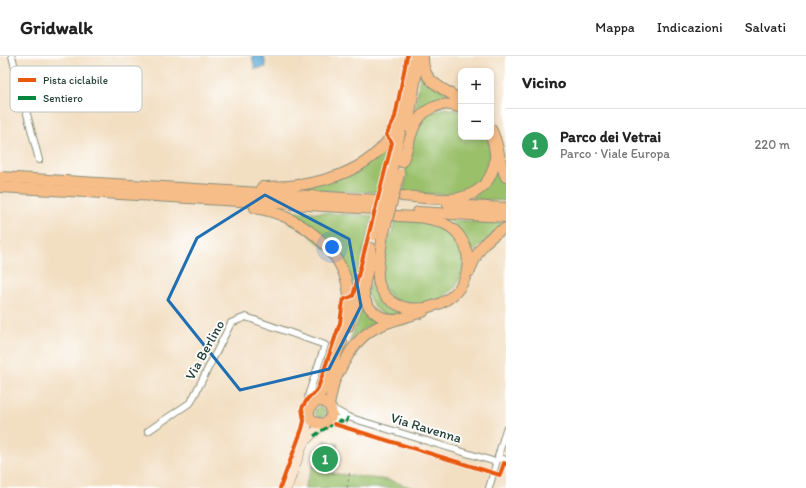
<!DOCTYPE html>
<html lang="it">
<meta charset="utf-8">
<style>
body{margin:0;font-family:Itim,sans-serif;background:#f2f2f2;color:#222}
.controls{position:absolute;right:12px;top:12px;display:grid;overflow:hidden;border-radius:8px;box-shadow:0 2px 6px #0003}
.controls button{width:36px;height:36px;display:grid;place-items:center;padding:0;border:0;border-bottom:1px solid #e0e0e0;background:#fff;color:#222;font:20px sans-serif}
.you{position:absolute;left:332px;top:191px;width:14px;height:14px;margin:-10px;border:3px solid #fff;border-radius:50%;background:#1a73e8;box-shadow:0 0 0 6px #1a73e833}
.badge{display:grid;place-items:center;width:26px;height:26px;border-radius:50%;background:#1f6fb2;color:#fff;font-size:13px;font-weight:700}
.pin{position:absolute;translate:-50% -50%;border:2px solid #fff;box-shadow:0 1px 4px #0006}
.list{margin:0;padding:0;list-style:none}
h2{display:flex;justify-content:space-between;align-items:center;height:52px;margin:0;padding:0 16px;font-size:17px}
h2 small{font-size:13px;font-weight:400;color:#767676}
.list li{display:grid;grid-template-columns:26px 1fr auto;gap:12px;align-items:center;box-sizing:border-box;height:72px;padding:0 16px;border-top:1px solid #e0e0e0}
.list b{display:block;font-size:15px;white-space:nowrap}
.list p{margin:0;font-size:13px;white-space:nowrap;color:#767676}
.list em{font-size:13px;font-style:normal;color:#767676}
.map{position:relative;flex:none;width:506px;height:432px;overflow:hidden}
header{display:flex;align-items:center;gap:24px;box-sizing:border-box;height:56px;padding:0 20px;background:#fff;border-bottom:1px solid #e0e0e0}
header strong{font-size:19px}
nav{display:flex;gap:22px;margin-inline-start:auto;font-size:14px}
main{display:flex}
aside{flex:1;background:#fff}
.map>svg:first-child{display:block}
.green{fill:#9ac06b;stroke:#5c7e50}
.water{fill:#5ba8d4;stroke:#3d7284}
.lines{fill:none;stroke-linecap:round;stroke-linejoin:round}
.minor-casing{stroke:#888e7a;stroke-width:8}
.secondary-casing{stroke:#888e7a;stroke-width:10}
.primary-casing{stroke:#888e7a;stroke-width:12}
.trunk-casing{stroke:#888e7a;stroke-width:12}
.path{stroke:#888e7a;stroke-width:1;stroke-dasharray:3 3;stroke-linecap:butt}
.minor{stroke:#fff;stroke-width:6}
.secondary{stroke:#fce5cf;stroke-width:9}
.primary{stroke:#f7bd88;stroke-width:10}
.trunk{stroke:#f7bd88;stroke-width:10}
.primary-bridge-casing{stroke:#888e7a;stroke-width:12;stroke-linecap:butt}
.primary-bridge{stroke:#f7bd88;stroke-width:10}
.quiet{stroke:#00873e;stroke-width:3;stroke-dasharray:6 3;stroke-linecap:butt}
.cycleway-casing{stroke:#fff;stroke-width:6}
.cycleway{stroke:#e8590c;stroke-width:4}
.marked{fill:none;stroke:#1f6fb2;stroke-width:3;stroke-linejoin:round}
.labels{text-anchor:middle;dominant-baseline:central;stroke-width:3.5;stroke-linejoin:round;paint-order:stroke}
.street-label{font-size:14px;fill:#1f3d34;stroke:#fff}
.key{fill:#fff;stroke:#bcc5c2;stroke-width:1}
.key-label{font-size:11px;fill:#1f3d34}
</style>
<header>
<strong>Gridwalk</strong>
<nav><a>Mappa</a><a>Indicazioni</a><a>Salvati</a></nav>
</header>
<main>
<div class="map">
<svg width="506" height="432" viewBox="0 0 506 432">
<rect width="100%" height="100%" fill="#fff"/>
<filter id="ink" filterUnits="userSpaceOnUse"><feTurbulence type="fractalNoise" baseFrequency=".025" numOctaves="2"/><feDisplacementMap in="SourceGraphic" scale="8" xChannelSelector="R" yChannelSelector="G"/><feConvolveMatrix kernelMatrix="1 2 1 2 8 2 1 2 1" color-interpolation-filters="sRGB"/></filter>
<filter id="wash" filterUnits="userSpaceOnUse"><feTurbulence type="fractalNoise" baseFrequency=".012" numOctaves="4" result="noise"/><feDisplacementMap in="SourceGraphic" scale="16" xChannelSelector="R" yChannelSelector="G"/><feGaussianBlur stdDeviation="0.9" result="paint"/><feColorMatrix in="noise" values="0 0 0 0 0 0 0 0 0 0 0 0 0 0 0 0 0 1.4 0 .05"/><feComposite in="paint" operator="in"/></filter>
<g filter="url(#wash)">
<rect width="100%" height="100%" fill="#f2dec1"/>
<g class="green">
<polygon points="420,15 455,44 415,61"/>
<polygon points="445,52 461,55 461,81 488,81 492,107 479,129 456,139 403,137 407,118 405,118 416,72 428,58"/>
<polygon points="390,89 379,136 360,136 299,134"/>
<polygon points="497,111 506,128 506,145 472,143"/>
<polygon points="280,154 373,160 352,239 341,206"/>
<polygon points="396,163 415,164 447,173 462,190 464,213 456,231 442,242 416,250 394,243 382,227 381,209 389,180 391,180"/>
<polygon points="450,164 506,167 473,196 463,179 450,165"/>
<path d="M373 221 408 256C382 262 379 260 367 238Z"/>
<path d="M362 253 368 261 380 266C366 269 358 277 349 288Z"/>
<circle cx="320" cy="356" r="5"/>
<polygon points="324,384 338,388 329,417 388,424 414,432 304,432"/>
</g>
<polygon class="water" points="252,0 264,0 266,11 255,13"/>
</g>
<g filter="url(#ink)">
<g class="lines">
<g class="minor-casing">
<g id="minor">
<polyline points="12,0 39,104"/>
<polyline points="331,352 348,361 496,406"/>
<polyline points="329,364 348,361"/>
<polyline points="148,375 191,346 231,267 246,261 325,289 309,337 308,342 312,349"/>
<polyline points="498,401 506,404"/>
<polyline points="489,432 506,373"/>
</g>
</g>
<g class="secondary-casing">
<g id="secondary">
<polyline points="304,386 324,367"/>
<polyline points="287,432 304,386 309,359"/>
</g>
</g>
<g class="primary-casing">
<g id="primary">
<polyline points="406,43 406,35 412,0"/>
<polyline points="408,71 419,0"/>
<polyline points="391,117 404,59"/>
<polyline points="348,271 362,221"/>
<path d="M315 346C331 341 338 362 324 367 316 369 308 363 309 356 309 351 321 338 324 332 332 318 333 300 342 286"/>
<polyline points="329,349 336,316"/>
</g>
</g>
<g class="trunk-casing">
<g id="trunk">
<path d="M423 0C422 28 442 30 461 45"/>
<path d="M491 73C500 88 498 106 506 121"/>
<path d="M402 106C411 86 411 60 434 51 443 47 452 48 461 52"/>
<polyline points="0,121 377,144"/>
<polyline points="0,131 375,153"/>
<path d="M262 131C310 132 371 119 395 73 400 64 400 53 403 44 404 41 405 38 406 35"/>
<path d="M402 140C433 142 477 153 492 116 497 104 496 92 491 80"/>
<polyline points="448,149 506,152"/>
<path d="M255 152C298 158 348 195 349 243 349 258 342 270 339 285 339 288 339 291 338 294"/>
<polyline points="418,156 506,161"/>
<path d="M382 182C382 197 375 213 379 228 390 260 433 258 454 238 475 219 472 181 445 168 430 161 413 161 397 160"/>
<path d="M370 192C373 215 352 238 374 256 380 261 386 264 394 264"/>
<path d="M470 215C477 195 486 181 506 172"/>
<path d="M335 324C360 272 371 271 423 256"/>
</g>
</g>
<polyline class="path" points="347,432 350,415"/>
<use href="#minor" class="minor"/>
<use href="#secondary" class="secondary"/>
<use href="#primary" class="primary"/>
<use href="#trunk" class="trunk"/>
<g class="primary-bridge-casing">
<g id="primary-bridge">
<polyline points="373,179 391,117"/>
<polyline points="383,180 399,118"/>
</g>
</g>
<use href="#primary-bridge" class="primary-bridge"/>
<polyline class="quiet" points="314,380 321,375 339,365 346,366 348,361"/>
<g class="cycleway-casing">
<g id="cycleway">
<polyline points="334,368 500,419 504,407 506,408"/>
<polyline points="280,432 302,373 304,365 302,352 308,342 313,339 318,332 340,267 343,245 345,243 353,240 392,87 386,79 395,61 407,0"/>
</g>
</g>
<use href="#cycleway" class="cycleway"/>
</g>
</g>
<path class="marked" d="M265 139 349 183 361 250 329 313 240 334 168 244 197 182Z"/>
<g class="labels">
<g class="street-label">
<text transform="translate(205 294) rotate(-61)">Via Berlino</text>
<text transform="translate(426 372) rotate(17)">Via Ravenna</text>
</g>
</g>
<rect x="10" y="10" width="132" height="46" rx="6" class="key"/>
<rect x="18" y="22" width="18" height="4" fill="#e8590c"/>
<rect x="18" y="40" width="18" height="4" fill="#00873e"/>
<g class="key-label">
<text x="43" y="28">Pista ciclabile</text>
<text x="43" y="46">Sentiero</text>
</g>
</svg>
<div class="controls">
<button>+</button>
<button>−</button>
</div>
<div class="you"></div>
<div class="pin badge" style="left:325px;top:403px;background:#2e9e5b">1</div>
</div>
<aside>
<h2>Vicino<small></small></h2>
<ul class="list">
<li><span class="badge" style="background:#2e9e5b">1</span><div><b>Parco dei Vetrai</b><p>Parco · Viale Europa</p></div><em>220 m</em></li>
</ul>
</aside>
</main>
